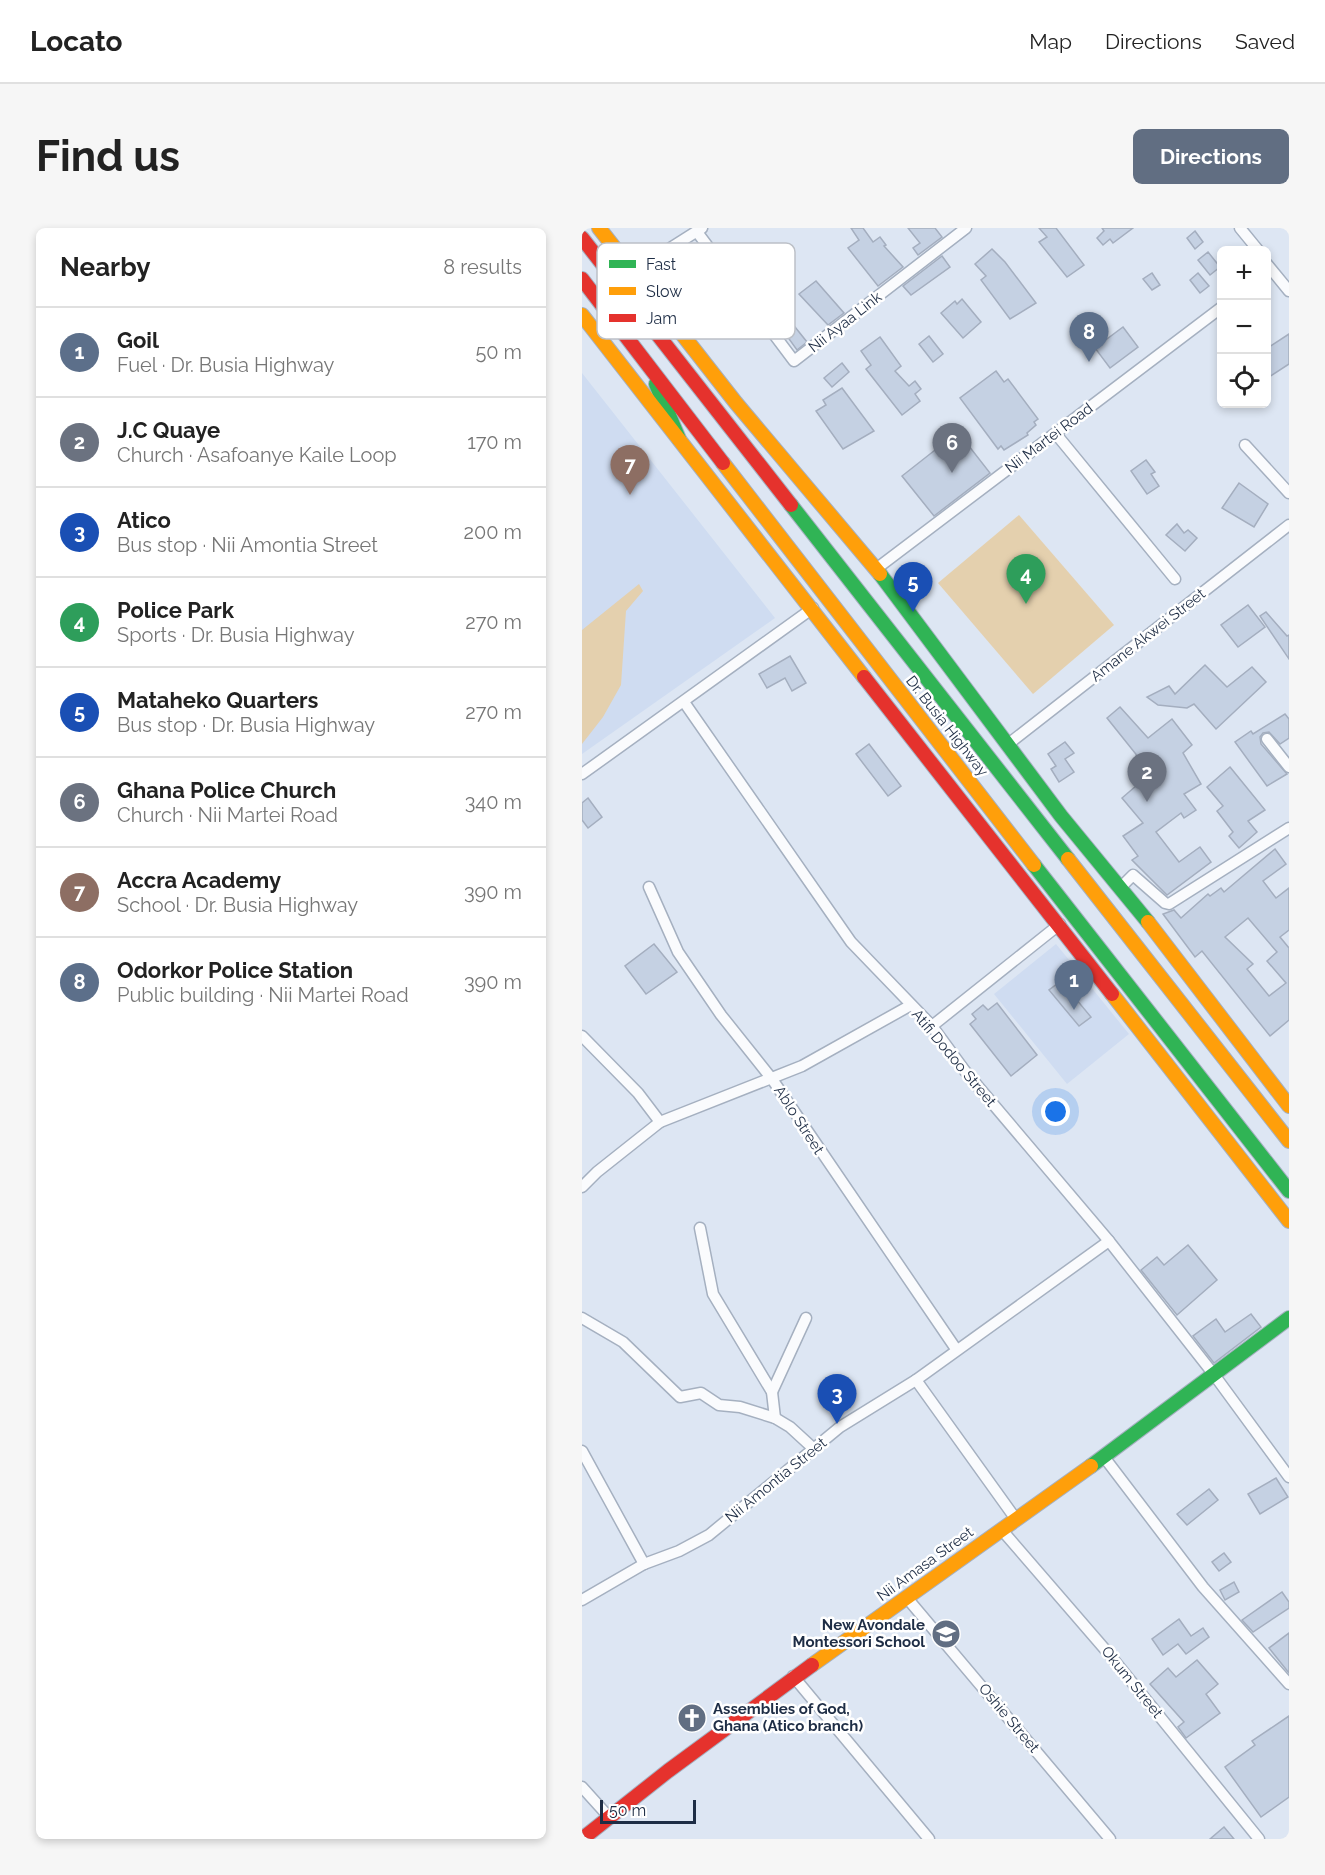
<!DOCTYPE html>
<meta charset="utf-8">
<style>
body{margin:0;font-family:Raleway,sans-serif;background:#f6f6f6;color:#222}
.controls{position:absolute;right:18px;top:18px;display:grid;overflow:hidden;border-radius:9px;box-shadow:0 3px 9px #0003}
.controls button{width:54px;height:54px;display:grid;place-items:center;padding:0;border:0;border-bottom:2px solid #e0e0e0;background:#fff;color:#222;font:30px sans-serif}
.scale{position:absolute;left:18px;bottom:15px;width:96px;box-sizing:border-box;padding-left:6px;border:3px solid #1e2d45;border-top:0;font-size:16px;line-height:21px;white-space:nowrap;color:#1e2d45;-webkit-text-stroke:4px #fff;paint-order:stroke}
.you{position:absolute;left:474px;top:884px;width:21px;height:21px;margin:-15px;border:4px solid #fff;border-radius:50%;background:#1a73e8;box-shadow:0 0 0 9px #1a73e833}
.badge{display:grid;place-items:center;width:39px;height:39px;border-radius:50%;background:#616e82;color:#fff;font-size:20px;font-weight:700}
.pin{position:absolute;translate:-50% -50px;filter:drop-shadow(0 2px 3px #0008)}
.pin::after{content:'';position:absolute;top:32px;width:21px;height:18px;background:inherit;clip-path:polygon(0 0,100% 0,50% 100%)}
.list{margin:0;padding:0;list-style:none}
h2{display:flex;justify-content:space-between;align-items:center;height:78px;margin:0;padding:0 24px;font-size:26px}
h2 small{font-size:20px;font-weight:400;color:#767676}
.list li{display:grid;grid-template-columns:39px 1fr auto;gap:18px;align-items:center;box-sizing:border-box;height:90px;padding:0 24px;border-top:2px solid #e0e0e0}
.list b{display:block;font-size:22px;white-space:nowrap}
.list p{margin:0;font-size:20px;white-space:nowrap;color:#767676}
.list em{font-size:20px;font-style:normal;color:#767676}
.icon{flex:none;width:33px;height:33px;fill:none;stroke:currentColor;stroke-width:2;stroke-linecap:round;stroke-linejoin:round}
.map{position:relative;flex:none;width:707px;height:1611px;overflow:hidden;border-radius:9px}
header{display:flex;align-items:center;gap:36px;box-sizing:border-box;height:84px;padding:0 30px;background:#fff;border-bottom:2px solid #e0e0e0}
header strong{font-size:28px}
nav{display:flex;gap:33px;margin-inline-start:auto;font-size:21px}
.intro{display:flex;align-items:center;justify-content:space-between;box-sizing:border-box;height:144px;padding:0 36px}
h1{margin:0;font-size:42px}
.button{padding:15px 27px;border-radius:9px;background:#616e82;color:#fff;font-size:21px;font-weight:700}
main{display:flex;gap:36px;padding:0 36px}
aside{flex:1;background:#fff;border-radius:9px;box-shadow:0 3px 9px #0003}
.map>svg:first-child{display:block}
.built{fill:#cfdcf1}
.green{fill:#e4d0ae}
.building{fill:#c5d1e3;stroke:#a4aebf;stroke-width:1.5;fill-rule:evenodd}
.lines{fill:none;stroke-linecap:round;stroke-linejoin:round}
.street-casing{stroke:#a5b0c0;stroke-width:13}
.fast-casing{stroke:#a5b0c0;stroke-width:16}
.slow-casing{stroke:#a5b0c0;stroke-width:16}
.jam-casing{stroke:#a5b0c0;stroke-width:16}
.street{stroke:#fafbfd;stroke-width:10}
.fast{stroke:#30b455;stroke-width:14}
.slow{stroke:#ff9f0a;stroke-width:14}
.jam{stroke:#e5322d;stroke-width:14}
.labels{text-anchor:middle;dominant-baseline:central;stroke-width:5;stroke-linejoin:round;paint-order:stroke}
.street-label{font-size:15px;fill:#1e2d45;stroke:#fff}
.poi-label{font-size:15px;font-weight:bold;fill:#1e2d45;stroke:#fff;text-anchor:end}
.key{fill:#fff;stroke:#bcc0c7;stroke-width:1.5}
.key-label{font-size:16px;fill:#1e2d45}
</style>
<header>
<strong>Locato</strong>
<nav><a>Map</a><a>Directions</a><a>Saved</a></nav>
</header>
<div class="intro"><h1>Find us</h1><a class="button">Directions</a></div>
<main>
<aside>
<h2>Nearby<small>8 results</small></h2>
<ul class="list">
<li><span class="badge" style="background:#5c6f8a">1</span><div><b>Goil</b><p>Fuel · Dr. Busia Highway</p></div><em>50 m</em></li>
<li><span class="badge" style="background:#6b7280">2</span><div><b>J.C Quaye</b><p>Church · Asafoanye Kaile Loop</p></div><em>170 m</em></li>
<li><span class="badge" style="background:#1a4fb4">3</span><div><b>Atico</b><p>Bus stop · Nii Amontia Street</p></div><em>200 m</em></li>
<li><span class="badge" style="background:#2e9e5b">4</span><div><b>Police Park</b><p>Sports · Dr. Busia Highway</p></div><em>270 m</em></li>
<li><span class="badge" style="background:#1a4fb4">5</span><div><b>Mataheko Quarters</b><p>Bus stop · Dr. Busia Highway</p></div><em>270 m</em></li>
<li><span class="badge" style="background:#6b7280">6</span><div><b>Ghana Police Church</b><p>Church · Nii Martei Road</p></div><em>340 m</em></li>
<li><span class="badge" style="background:#8d6e63">7</span><div><b>Accra Academy</b><p>School · Dr. Busia Highway</p></div><em>390 m</em></li>
<li><span class="badge" style="background:#5c6f8a">8</span><div><b>Odorkor Police Station</b><p>Public building · Nii Martei Road</p></div><em>390 m</em></li>
</ul>
</aside>
<div class="map">
<svg width="707" height="1611" viewBox="0 0 707 1611">
<rect width="100%" height="100%" fill="#dde6f3"/>
<g class="built">
<polygon points="0,145 193,390 0,526"/>
<polygon points="474,716 547,806 485,856 412,766"/>
</g>
<g class="green">
<polygon points="437,287 532,397 451,466 356,355"/>
<polygon points="57,356 61,363 44,383 39,457 21,489 0,516 0,402"/>
</g>
<g class="building">
<polygon points="269,0 281,0 291,14 298,9 304,17 302,18 321,39 296,58 266,20 277,12"/>
<polygon points="326,0 353,0 360,9 336,27 331,20 338,15"/>
<polygon points="457,0 474,0 502,37 485,49 457,14 465,9"/>
<polygon points="520,0 551,0 531,15 528,11 521,17 515,10 522,3"/>
<polygon points="613,3 621,14 613,21 605,10"/>
<polygon points="410,21 423,34 454,75 428,91 399,52 404,48 393,36"/>
<polygon points="626,24 638,39 628,47 616,32"/>
<polygon points="360,28 368,39 329,67 321,58"/>
<polygon points="570,45 578,57 570,62 561,51"/>
<polygon points="616,45 627,58 618,65 608,52"/>
<polygon points="234,53 262,85 246,97 217,66"/>
<polygon points="380,71 399,94 381,110 359,85 373,73 375,76"/>
<polygon points="201,84 225,114 215,122 192,90"/>
<polygon points="541,99 556,119 528,140 513,120"/>
<polygon points="707,106 707,136 684,151 684,121"/>
<polygon points="347,108 361,126 351,134 337,116"/>
<polygon points="298,109 319,138 313,143 327,158 333,153 339,161 333,166 338,173 320,187 284,141 289,137 279,123"/>
<polygon points="260,135 267,144 250,159 242,150"/>
<polygon points="414,143 422,154 426,151 456,191 452,194 454,197 445,205 446,207 422,222 419,218 416,221 378,170"/>
<polygon points="260,160 292,203 261,221 234,183 244,177 241,172"/>
<polygon points="376,204 408,245 352,288 320,248"/>
<polygon points="564,232 573,244 569,246 577,258 565,266 549,243"/>
<polygon points="657,255 686,276 672,299 640,280"/>
<polygon points="595,296 602,305 606,302 615,310 603,323 584,307"/>
<polygon points="666,377 683,399 656,419 639,397"/>
<polygon points="684,384 705,408 707,407 707,431 678,388"/>
<polygon points="208,428 224,455 210,463 203,450 185,460 177,446"/>
<polygon points="623,437 645,459 670,439 684,454 634,501 612,476 605,480 576,477 565,469 587,458 593,466"/>
<polygon points="538,479 566,510 590,491 610,517 601,525 619,556 602,566 614,582 602,590 599,585 574,604 597,634 618,619 629,634 585,667 550,632 556,628 541,608 561,595 540,570 569,545 525,490"/>
<polygon points="703,486 707,491 707,510 698,516 687,504 681,505 678,509 679,516 705,546 685,558 653,514 669,503 671,506"/>
<polygon points="483,514 492,525 483,531 492,544 477,554 469,541 474,538 466,526"/>
<polygon points="287,516 319,558 306,568 274,526"/>
<polygon points="648,539 683,582 666,593 675,604 657,620 647,608 651,604 635,583 641,578 625,559"/>
<polygon points="6,570 20,589 6,600 0,592 0,575"/>
<path d="M693 621 704 636 681 653 694 670 707 660V702L698 709 707 720V792L688 808 620 723 613 729 581 686 592 682 599 690 626 666 628 668 639 660 642 664ZM666 690 695 724 685 733 704 755 687 768 665 741 671 736 643 709Z"/>
<polygon points="72,716 95,744 64,766 43,738"/>
<polygon points="479,753 509,789 497,798 467,762"/>
<polygon points="415,775 455,827 429,848 388,796 394,791 390,786 401,777 406,782"/>
<polygon points="606,1017 635,1052 595,1087 559,1042 575,1029 582,1037"/>
<polygon points="669,1086 679,1099 632,1135 611,1108 634,1091 643,1104"/>
<polygon points="694,1250 706,1269 678,1286 666,1266"/>
<polygon points="627,1261 636,1272 605,1297 595,1286"/>
<polygon points="642,1325 649,1334 637,1343 630,1334"/>
<polygon points="652,1354 657,1364 643,1372 638,1362"/>
<polygon points="700,1364 707,1374 707,1380 671,1404 660,1392"/>
<polygon points="597,1391 609,1408 621,1400 627,1409 604,1426 596,1416 581,1427 570,1411"/>
<polygon points="707,1405 707,1445 687,1420"/>
<polygon points="615,1432 636,1456 624,1466 638,1485 604,1510 596,1499 602,1494 568,1456 586,1440 594,1449"/>
<polygon points="707,1488 707,1569 679,1589 643,1539 673,1517 670,1513"/>
<polygon points="642,1599 652,1611 628,1611"/>
</g>
<g class="lines">
<g class="street-casing">
<g id="street">
<polyline points="658,0 676,22"/>
<polyline points="115,4 212,133 384,0"/>
<polyline points="684,35 707,63"/>
<polyline points="49,45 120,0"/>
<polyline points="474,206 593,351"/>
<polyline points="663,217 707,265"/>
<polyline points="294,341 640,79"/>
<polyline points="102,474 269,714 350,798 383,843 527,1013 633,1148 707,1249"/>
<polyline points="685,511 707,539"/>
<polyline points="425,517 707,297"/>
<polyline points="0,546 231,380"/>
<polyline points="67,659 96,724 139,787 190,851 374,1121"/>
<polyline points="539,659 551,647 583,675 587,676 707,600"/>
<polyline points="350,798 478,696"/>
<polyline points="0,808 56,865 78,894"/>
<polyline points="0,959 15,944 78,894 220,838 329,777"/>
<polyline points="118,1000 131,1066 190,1164 193,1190"/>
<polyline points="0,1090 41,1114 98,1169 119,1165 137,1177 158,1179 193,1190 208,1199 232,1221"/>
<polyline points="334,1152 433,1290"/>
<polyline points="190,1164 224,1090"/>
<polyline points="0,1223 62,1336"/>
<polyline points="522,1229 621,1359 707,1456"/>
<polyline points="419,1301 527,1426 677,1611"/>
<polyline points="325,1370 528,1611"/>
<polyline points="0,1372 62,1336 97,1323 127,1307 258,1199 334,1152 527,1013"/>
<polyline points="211,1448 347,1611"/>
<polyline points="0,1559 27,1589"/>
</g>
</g>
<g class="fast-casing">
<g id="fast">
<polyline points="74,156 97,211"/>
<polyline points="209,277 486,631"/>
<polyline points="298,346 479,588 566,694"/>
<polyline points="452,637 707,963"/>
<polyline points="509,1238 707,1090"/>
</g>
</g>
<g class="slow-casing">
<g id="slow">
<polyline points="17,0 154,175 298,346"/>
<polyline points="0,87 282,449"/>
<polyline points="141,235 452,637"/>
<polyline points="486,631 707,913"/>
<polyline points="566,694 707,878"/>
<polyline points="530,766 707,993"/>
<polyline points="230,1437 509,1238"/>
</g>
</g>
<g class="jam-casing">
<g id="jam">
<polyline points="0,10 209,277"/>
<polyline points="0,51 141,235"/>
<polyline points="282,449 530,766"/>
<polyline points="0,1611 86,1543 230,1437"/>
</g>
</g>
<use href="#street" class="street"/>
<use href="#fast" class="fast"/>
<use href="#slow" class="slow"/>
<use href="#jam" class="jam"/>
</g>
<defs>
<g id="school-disc" transform="scale(1.5)"><circle r="9.5" fill="#616e82" stroke="#fff"/><path d="M0-5L7-2L0 1L-7-2ZM-4 1L0 2.5L4 1V4Q0 6-4 4Z" fill="#fff"/></g>
<g id="church-disc" transform="scale(1.5)"><circle r="9.5" fill="#616e82" stroke="#fff"/><path d="M-1.2-6h2.4v3.5h3.3v2.4h-3.3V6h-2.4V-.1h-3.3v-2.4h3.3Z" fill="#fff"/></g>
</defs>
<g fill-rule="evenodd">
<use href="#school-disc" x="364" y="1406"/>
<use href="#church-disc" x="110" y="1490"/>
</g>
<g class="labels">
<g class="street-label">
<text transform="translate(263 94) rotate(-38)">Nii Ayaa Link</text>
<text transform="translate(467 210) rotate(-37)">Nii Martei Road</text>
<text transform="translate(566 407) rotate(-38)">Amane Akwei Street</text>
<text transform="translate(365 498) rotate(52)">Dr. Busia Highway</text>
<text transform="translate(372 830) rotate(50)">Atifi Dodoo Street</text>
<text transform="translate(217 892) rotate(57)">Ablo Street</text>
<text transform="translate(194 1252) rotate(-39)">Nii Amontia Street</text>
<text transform="translate(343 1336) rotate(-36)">Nii Amasa Street</text>
<text transform="translate(550 1454) rotate(51)">Okum Street</text>
<text transform="translate(427 1490) rotate(50)">Oshie Street</text>
</g>
<g class="poi-label">
<text x="343" y="1397">New Avondale<tspan x="343" dy="17">Montessori School</tspan></text>
<text x="131" y="1481" text-anchor="start">Assemblies of God,<tspan x="131" dy="17">Ghana (Atico branch)</tspan></text>
</g>
</g>
<rect x="15" y="15" width="198" height="96" rx="9" class="key"/>
<rect x="27" y="32" width="27" height="8" fill="#30b455"/>
<rect x="27" y="59" width="27" height="8" fill="#ff9f0a"/>
<rect x="27" y="86" width="27" height="8" fill="#e5322d"/>
<g class="key-label">
<text x="64" y="42">Fast</text>
<text x="64" y="69">Slow</text>
<text x="64" y="96">Jam</text>
</g>
</svg>
<div class="controls">
<button>+</button>
<button>−</button>
<button><svg class="icon" aria-label="locate" viewBox="0 0 24 24"><circle cx="12" cy="12" r="6"/><path d="M12 2v4M12 18v4M2 12h4M18 12h4"/></svg></button>
</div>
<div class="scale">50 m</div>
<div class="you"></div>
<div class="pin badge" style="left:492px;top:782px;background:#5c6f8a">1</div>
<div class="pin badge" style="left:565px;top:574px;background:#6b7280">2</div>
<div class="pin badge" style="left:255px;top:1196px;background:#1a4fb4">3</div>
<div class="pin badge" style="left:444px;top:376px;background:#2e9e5b">4</div>
<div class="pin badge" style="left:331px;top:384px;background:#1a4fb4">5</div>
<div class="pin badge" style="left:370px;top:245px;background:#6b7280">6</div>
<div class="pin badge" style="left:48px;top:267px;background:#8d6e63">7</div>
<div class="pin badge" style="left:507px;top:134px;background:#5c6f8a">8</div>
</div>
</main>
